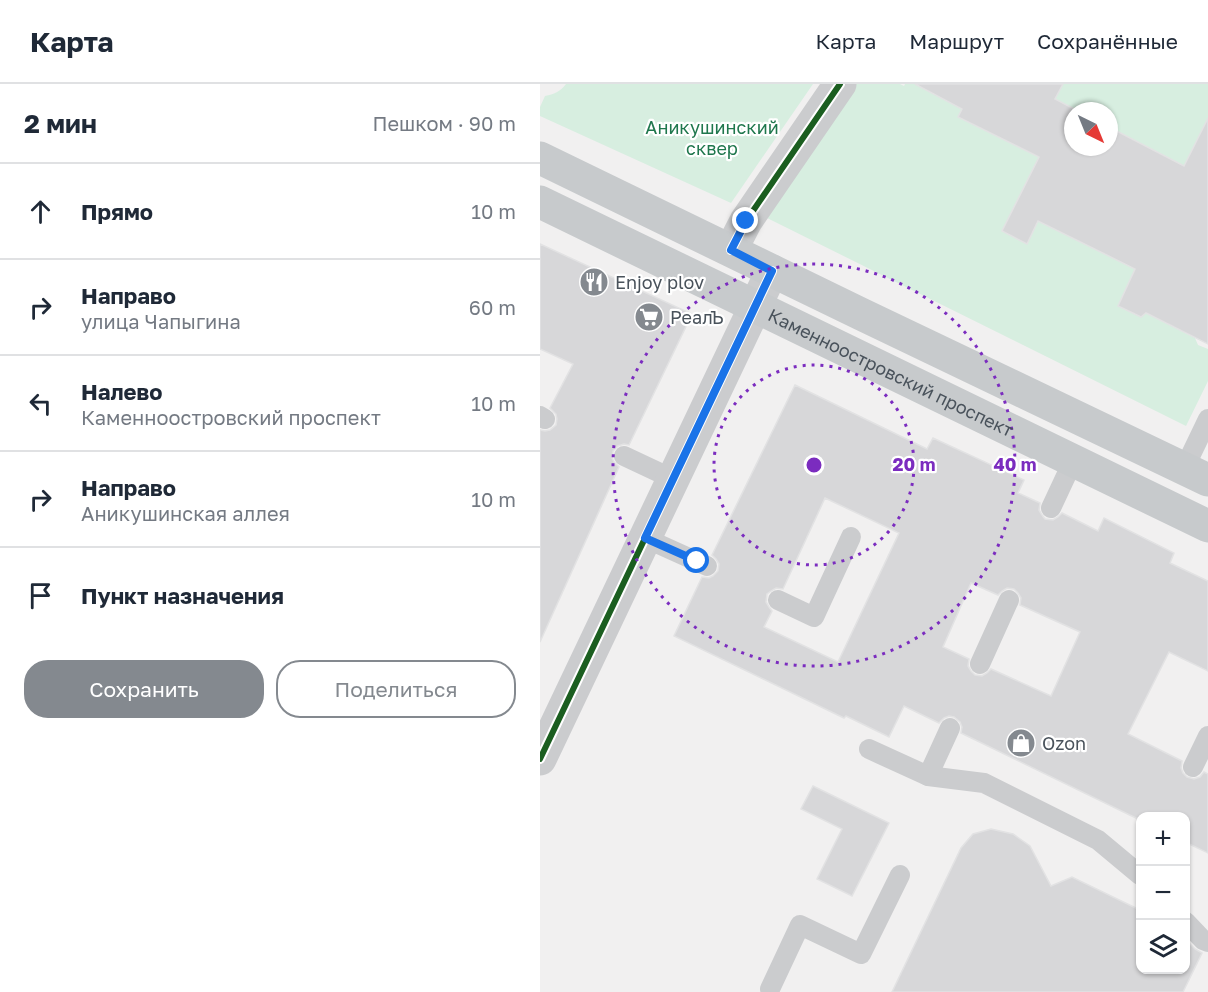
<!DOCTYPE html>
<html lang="ru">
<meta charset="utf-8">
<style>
body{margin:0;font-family:"Golos Text",sans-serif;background:#f6f6f7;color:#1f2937}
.controls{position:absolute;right:18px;bottom:18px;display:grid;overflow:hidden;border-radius:12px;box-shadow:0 2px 4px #0004}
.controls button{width:54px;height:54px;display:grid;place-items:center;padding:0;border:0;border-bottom:2px solid #e0e1e3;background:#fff;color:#1f2937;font:30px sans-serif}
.compass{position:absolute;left:524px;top:18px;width:54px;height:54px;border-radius:50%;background:#fff;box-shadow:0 2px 4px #0004;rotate:137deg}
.stop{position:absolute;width:18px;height:18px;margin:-14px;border:4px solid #1a73e8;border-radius:50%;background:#fff}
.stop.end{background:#1a73e8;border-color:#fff;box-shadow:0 2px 6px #0008}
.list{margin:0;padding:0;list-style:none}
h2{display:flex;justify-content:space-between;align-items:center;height:78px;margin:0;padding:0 24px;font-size:26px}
h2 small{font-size:20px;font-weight:400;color:#747a83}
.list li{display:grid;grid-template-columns:39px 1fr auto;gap:18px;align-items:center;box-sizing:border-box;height:96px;padding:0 24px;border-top:2px solid #e0e1e3}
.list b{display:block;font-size:22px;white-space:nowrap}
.list p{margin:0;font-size:20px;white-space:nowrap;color:#747a83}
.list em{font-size:20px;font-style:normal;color:#747a83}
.actions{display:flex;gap:12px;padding:18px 24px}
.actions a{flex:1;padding:14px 0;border:2px solid #84898f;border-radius:24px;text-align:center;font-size:21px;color:#84898f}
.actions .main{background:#84898f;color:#fff}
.icon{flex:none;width:33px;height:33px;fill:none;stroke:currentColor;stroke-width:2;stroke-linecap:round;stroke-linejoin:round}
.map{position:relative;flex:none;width:668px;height:908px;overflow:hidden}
header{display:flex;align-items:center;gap:36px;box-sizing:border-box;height:84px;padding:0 30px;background:#fff;border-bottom:2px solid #e0e1e3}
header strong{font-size:28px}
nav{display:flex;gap:33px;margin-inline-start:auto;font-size:21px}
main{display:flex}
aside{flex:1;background:#fff}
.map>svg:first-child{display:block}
.green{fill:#d7eee0}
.building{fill:#d7d7d9;stroke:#e2e2e3;stroke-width:1.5;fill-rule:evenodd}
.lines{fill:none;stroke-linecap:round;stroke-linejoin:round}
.service{stroke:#cbccce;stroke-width:20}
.minor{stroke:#cbccce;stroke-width:33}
.primary{stroke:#c7cacc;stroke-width:33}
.cycleway-casing{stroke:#fff;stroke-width:10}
.cycleway{stroke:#1b5e20;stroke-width:6}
.route{stroke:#1a73e8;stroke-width:8}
.ring{fill:none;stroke:#7b2cbf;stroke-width:3;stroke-dasharray:3 6}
.labels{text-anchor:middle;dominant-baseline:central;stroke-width:4.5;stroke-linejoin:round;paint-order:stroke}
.park-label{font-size:18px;fill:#1f774d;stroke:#fff}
.poi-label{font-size:18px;fill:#49525b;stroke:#fff;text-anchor:start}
.street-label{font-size:18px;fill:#49525b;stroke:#fff}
.centre{fill:#7b2cbf;stroke:#fff;stroke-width:3}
.ring-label{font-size:18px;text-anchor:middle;font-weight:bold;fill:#7b2cbf;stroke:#fff;stroke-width:4.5;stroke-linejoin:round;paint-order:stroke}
</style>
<header>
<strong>Карта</strong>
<nav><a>Карта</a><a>Маршрут</a><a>Сохранённые</a></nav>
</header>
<main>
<aside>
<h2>2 мин<small>Пешком · 90 m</small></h2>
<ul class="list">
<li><svg class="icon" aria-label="ahead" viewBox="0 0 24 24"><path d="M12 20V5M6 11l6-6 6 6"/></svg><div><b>Прямо</b></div><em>10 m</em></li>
<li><svg class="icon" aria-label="right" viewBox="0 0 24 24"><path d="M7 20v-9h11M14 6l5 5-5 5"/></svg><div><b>Направо</b><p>улица Чапыгина</p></div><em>60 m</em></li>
<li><svg class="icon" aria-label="left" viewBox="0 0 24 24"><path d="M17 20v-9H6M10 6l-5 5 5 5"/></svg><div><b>Налево</b><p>Каменноостровский проспект</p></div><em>10 m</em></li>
<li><svg class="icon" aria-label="right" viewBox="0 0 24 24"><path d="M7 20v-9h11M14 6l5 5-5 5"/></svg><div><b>Направо</b><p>Аникушинская аллея</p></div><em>10 m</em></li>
<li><svg class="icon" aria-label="arrive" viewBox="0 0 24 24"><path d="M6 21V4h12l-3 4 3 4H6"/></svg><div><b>Пункт назначения</b></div></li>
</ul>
<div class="actions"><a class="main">Сохранить</a><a>Поделиться</a></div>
</aside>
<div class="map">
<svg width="668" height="908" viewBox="0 0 668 908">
<rect width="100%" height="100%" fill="#f1f0f0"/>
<g class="green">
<path d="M26 0H273L191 119 0 32V23L5 12C14 10 20 8 26 0Z"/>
<polygon points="313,0 360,0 364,2 365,0 375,0 422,25 418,33 499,73 462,147 487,160 498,137 595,185 578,222 601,233 606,229 655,254 658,261 668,265 668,297 646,342 221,131"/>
<polygon points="523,0 668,0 668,34 644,82 569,43 569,27 538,27 515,15"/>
</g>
<g class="building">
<polygon points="375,0 523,0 515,15 538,27 533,27 533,63 569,63 569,43 644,82 668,34 668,260 606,229 601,233 578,222 595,185 498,137 487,160 462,147 499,73 418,33 422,25"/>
<polygon points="0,160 152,230 89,361 84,360 78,362 73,367 72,374 74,378 79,383 0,558 0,346 5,347 10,346 16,341 17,335 16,330 10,324 33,280 0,265"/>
<path d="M255 301 387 365 393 354 484 396 478 409 500 419 499 426 502 431 505 435 513 436 518 433 522 429 558 447 564 434 634 469 630 479 668 497V587L629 568 588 650 642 677 641 684 643 689 647 693 654 695 660 693 664 688 668 690V769L645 758V732H600V736L421 649 422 643 420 638 414 633 409 632 404 634 399 639 364 622 349 653 306 632 304 634 134 552 162 493 169 494 173 492 178 487 179 480 176 475 172 471ZM285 414 359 449 298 578 224 543 232 527 229 523 226 518 227 510 231 507 236 504 243 505ZM431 499 458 511 462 507 467 504 474 505 478 509 481 514 480 521 540 548 511 612 451 585 447 589 442 592 435 591 431 587 428 582 429 575 403 563Z"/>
<polygon points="273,702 349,739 312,812 277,795 302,745 261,725"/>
<polygon points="451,745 473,750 490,762 511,802 532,793 600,826 600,885 645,885 645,855 655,865 662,869 643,908 352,908 421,764 433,750"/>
</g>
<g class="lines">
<g class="service">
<polyline points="0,332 5,335"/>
<polyline points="84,372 133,395"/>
<polyline points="644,385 668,335"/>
<polyline points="511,424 533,377"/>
<polyline points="105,454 167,482"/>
<polyline points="238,516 274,533 311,453"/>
<polyline points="440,580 469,516"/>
<polyline points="329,665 388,692 444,699 558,756 600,791"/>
<polyline points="653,683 668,652"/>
<polyline points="388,692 410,644"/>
<polyline points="646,838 663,856 668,858"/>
<polyline points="230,905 260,841 321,870 360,791"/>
</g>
<g class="minor">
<polyline points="191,166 206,137 300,0"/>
<polyline points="0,675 232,187"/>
</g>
<g class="primary">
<polyline points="0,74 321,230 668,396"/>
<path id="s1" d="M0 118 668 442"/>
</g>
<g class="cycleway-casing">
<g id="cycleway">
<polyline points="191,166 206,137 300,0"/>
<polyline points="0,675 232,187"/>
</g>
</g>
<use href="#cycleway" class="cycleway"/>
</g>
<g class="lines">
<polyline class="route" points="157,477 105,454 232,187 191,166 206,137"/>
</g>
<g class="ring">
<circle cx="274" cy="381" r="100"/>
<circle cx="274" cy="381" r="201"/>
</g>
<defs>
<g id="restaurant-disc" transform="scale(1.5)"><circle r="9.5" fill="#84898f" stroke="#fff"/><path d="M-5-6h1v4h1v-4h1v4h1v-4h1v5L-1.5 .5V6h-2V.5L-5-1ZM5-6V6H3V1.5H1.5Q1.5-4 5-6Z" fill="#fff"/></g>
<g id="supermarket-disc" transform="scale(1.5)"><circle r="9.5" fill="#84898f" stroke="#fff"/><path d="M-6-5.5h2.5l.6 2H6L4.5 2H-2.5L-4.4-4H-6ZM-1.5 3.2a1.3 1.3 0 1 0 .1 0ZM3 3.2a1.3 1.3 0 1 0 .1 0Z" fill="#fff"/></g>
<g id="shop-disc" transform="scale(1.5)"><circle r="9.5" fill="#84898f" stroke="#fff"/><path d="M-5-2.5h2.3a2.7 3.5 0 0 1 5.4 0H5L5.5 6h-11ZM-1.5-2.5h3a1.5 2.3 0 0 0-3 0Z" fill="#fff"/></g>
</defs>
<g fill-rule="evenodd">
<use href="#restaurant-disc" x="54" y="198"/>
<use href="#supermarket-disc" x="109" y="233"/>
<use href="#shop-disc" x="481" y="659"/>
</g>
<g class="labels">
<g class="park-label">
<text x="172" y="43">Аникушинский<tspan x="172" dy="21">сквер</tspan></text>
</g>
<g class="poi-label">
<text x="75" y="198">Enjoy plov</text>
<text x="130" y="233">РеалЪ</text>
<text x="502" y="659">Ozon</text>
</g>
<g class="street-label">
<text stroke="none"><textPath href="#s1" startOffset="390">Каменноостровский проспект</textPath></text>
</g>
</g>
<circle cx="274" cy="381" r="9" class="centre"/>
<g class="ring-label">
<text x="374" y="387">20 m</text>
<text x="475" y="387">40 m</text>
</g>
</svg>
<div class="controls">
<button>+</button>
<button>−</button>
<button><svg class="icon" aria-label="layers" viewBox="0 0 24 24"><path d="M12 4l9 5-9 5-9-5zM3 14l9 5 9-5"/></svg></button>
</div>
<svg class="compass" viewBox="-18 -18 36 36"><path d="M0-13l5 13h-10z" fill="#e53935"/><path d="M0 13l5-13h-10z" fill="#747a83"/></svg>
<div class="stop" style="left:157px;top:477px"></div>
<div class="stop end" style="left:206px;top:137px"></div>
</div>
</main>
